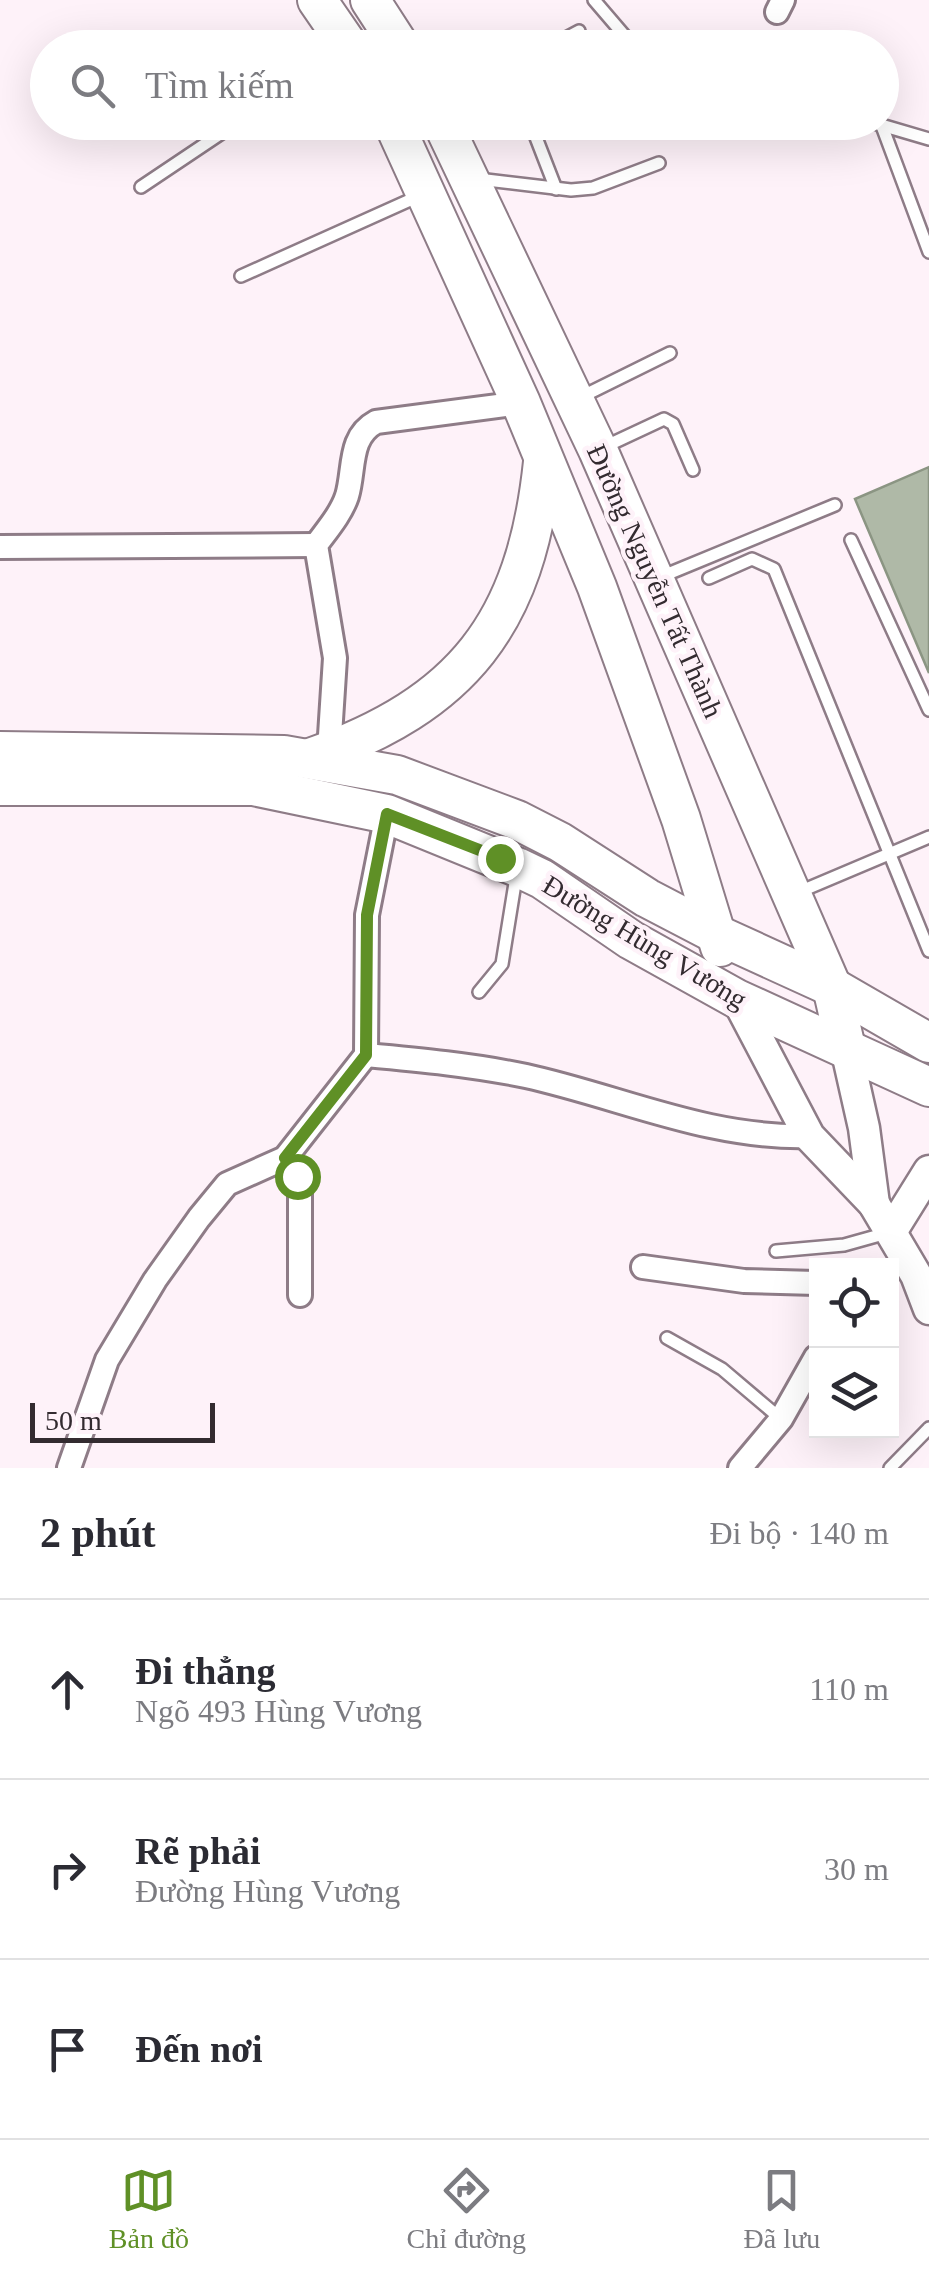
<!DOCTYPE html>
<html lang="vi">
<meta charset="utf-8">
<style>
body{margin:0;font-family:"Times New Roman",serif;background:#f7f7f7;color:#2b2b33}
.controls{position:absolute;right:30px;bottom:30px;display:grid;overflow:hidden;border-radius:0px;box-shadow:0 10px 40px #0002}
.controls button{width:90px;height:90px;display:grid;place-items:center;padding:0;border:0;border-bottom:2px solid #e1e1e2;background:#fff;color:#2b2b33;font:50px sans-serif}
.scale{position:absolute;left:30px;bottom:25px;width:185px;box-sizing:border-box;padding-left:10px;border:5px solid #332b30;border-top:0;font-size:28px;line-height:35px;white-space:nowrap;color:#332b30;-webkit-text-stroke:8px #fef2f9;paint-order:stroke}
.stop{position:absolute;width:30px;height:30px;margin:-22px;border:8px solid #5f9026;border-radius:50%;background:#fff}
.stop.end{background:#5f9026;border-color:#fff;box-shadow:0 2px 10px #0008}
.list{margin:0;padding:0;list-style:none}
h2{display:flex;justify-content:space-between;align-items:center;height:130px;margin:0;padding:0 40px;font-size:42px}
h2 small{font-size:32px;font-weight:400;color:#7c7c81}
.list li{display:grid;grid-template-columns:65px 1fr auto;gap:30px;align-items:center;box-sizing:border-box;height:180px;padding:0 40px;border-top:2px solid #e1e1e2}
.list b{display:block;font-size:38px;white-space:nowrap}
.list p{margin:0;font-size:32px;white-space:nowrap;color:#7c7c81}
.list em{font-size:32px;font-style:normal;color:#7c7c81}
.icon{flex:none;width:55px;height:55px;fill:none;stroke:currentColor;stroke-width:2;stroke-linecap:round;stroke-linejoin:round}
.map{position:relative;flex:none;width:929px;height:1468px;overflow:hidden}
.search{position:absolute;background:#fff;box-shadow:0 10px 40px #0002;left:30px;right:30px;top:30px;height:110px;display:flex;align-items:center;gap:25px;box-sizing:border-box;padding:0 35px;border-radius:55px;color:#7c7c81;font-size:38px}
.sheet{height:670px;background:#fff}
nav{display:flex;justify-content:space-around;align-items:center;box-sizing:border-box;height:140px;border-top:2px solid #e1e1e2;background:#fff;font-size:28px;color:#7c7c81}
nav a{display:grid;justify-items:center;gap:5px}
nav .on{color:#5f9026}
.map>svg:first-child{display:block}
.building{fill:#afb9a7;stroke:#8b9583;stroke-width:2.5}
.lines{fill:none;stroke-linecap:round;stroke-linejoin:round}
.service-casing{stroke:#8e7c87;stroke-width:16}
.minor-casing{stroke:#8e7c87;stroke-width:28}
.tertiary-casing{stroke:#8e7c87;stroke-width:35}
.primary-casing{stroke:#8e7c87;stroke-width:42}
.service{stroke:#fff;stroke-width:11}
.minor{stroke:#fff;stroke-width:22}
.tertiary{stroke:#fff;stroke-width:30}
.primary{stroke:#fff;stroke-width:38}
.route{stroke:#5f9026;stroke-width:12}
.labels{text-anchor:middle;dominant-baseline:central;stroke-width:9;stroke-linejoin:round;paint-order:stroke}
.street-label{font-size:28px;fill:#332b30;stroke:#fef2f9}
</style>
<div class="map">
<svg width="929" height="1468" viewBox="0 0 929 1468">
<rect width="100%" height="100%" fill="#fef2f9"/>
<polygon class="building" points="929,467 929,673 855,499"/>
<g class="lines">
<g class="service-casing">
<g id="service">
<polyline points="594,0 624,35 639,48"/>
<polyline points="547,48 579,31"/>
<polyline points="530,122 556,189"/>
<polyline points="871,122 929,139"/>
<polyline points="882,126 929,252"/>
<polyline points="478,179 571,190 593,188 659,163"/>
<polyline points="141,187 238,122"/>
<polyline points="241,276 419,196"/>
<polyline points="579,398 670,353"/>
<polyline points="602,448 664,419 673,424 693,470"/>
<polyline points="851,540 929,710"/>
<polyline points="658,578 835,505"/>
<polyline points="709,578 752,559 774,569 929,951"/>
<polyline points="799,892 929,837"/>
<polyline points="479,992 502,964 517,871"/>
<polyline points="776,1251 844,1245 887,1233"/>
<polyline points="667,1338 722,1369 781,1419"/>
<polyline points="890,1468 929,1428"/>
</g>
</g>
<g class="minor-casing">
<g id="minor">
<polyline points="777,12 783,0"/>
<polyline points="0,547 316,545"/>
<path d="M329 751 335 658 316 545C327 530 341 514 347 496 355 469 348 437 376 422L521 403"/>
<path d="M366 1055C420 1060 473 1065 526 1076 621 1097 709 1139 809 1136"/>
<polyline points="285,1158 297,1176 300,1189 300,1295"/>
<polyline points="643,1267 744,1281 816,1283"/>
<polyline points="69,1468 107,1360 155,1280 199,1218 227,1184 285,1158 366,1055 367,915 387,814"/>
<polyline points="740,1468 781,1419 816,1357"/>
</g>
</g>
<g class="tertiary-casing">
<g id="tertiary">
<polyline points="737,999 809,1136 874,1204 916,1275 929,1309"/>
<polyline points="846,1048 864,1128 874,1204"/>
<polyline points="891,1232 929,1171"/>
</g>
</g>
<g class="primary-casing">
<g id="primary">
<polyline points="317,0 350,48"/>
<polyline points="370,0 401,48"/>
<polyline points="393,122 521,403 597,587 681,819 720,947"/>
<polyline points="442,122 598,450 832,987 846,1048"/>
<polyline points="0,751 284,755 397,775 517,820 560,842 647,898 716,934 832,987 929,1043"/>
<path d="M310 758C463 704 526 624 543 462"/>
<polyline points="0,786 253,786 387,814 517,867 542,879 631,940 737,999 929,1087"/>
</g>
</g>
<use href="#service" class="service"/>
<use href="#minor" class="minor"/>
<use href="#tertiary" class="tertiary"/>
<use href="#primary" class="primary"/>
</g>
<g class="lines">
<polyline class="route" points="297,1176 285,1158 366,1055 367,915 387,814 500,858"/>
</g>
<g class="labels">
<g class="street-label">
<text transform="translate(655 581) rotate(66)">Đường Nguyễn Tất Thành</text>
<text transform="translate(645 942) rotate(31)">Đường Hùng Vương</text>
</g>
</g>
</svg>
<div class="controls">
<button><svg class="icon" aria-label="locate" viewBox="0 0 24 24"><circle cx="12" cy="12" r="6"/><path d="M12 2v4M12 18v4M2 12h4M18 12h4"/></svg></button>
<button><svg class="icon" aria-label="layers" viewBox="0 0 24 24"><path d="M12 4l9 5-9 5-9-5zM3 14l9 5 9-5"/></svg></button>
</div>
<div class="scale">50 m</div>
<div class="stop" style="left:297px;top:1176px"></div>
<div class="stop end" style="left:500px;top:858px"></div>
<div class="search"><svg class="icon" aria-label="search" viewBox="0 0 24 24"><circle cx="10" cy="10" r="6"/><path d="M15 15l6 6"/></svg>Tìm kiếm</div>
</div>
<section class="sheet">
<h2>2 phút<small>Đi bộ · 140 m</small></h2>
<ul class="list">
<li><svg class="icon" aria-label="ahead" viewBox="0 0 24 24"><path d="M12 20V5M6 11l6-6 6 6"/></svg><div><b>Đi thẳng</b><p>Ngõ 493 Hùng Vương</p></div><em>110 m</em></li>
<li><svg class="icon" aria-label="right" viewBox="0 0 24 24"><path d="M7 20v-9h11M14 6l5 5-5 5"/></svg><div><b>Rẽ phải</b><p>Đường Hùng Vương</p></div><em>30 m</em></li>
<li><svg class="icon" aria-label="arrive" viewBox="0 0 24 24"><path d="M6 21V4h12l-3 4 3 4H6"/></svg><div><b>Đến nơi</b></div></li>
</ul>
</section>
<nav>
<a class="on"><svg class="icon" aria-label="map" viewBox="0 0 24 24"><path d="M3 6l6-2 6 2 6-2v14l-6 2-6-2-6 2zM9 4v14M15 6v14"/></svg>Bản đồ</a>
<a><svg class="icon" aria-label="directions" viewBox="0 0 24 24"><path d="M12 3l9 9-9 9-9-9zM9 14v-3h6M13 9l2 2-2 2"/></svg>Chỉ đường</a>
<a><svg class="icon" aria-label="saved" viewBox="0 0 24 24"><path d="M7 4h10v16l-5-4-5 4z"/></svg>Đã lưu</a>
</nav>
